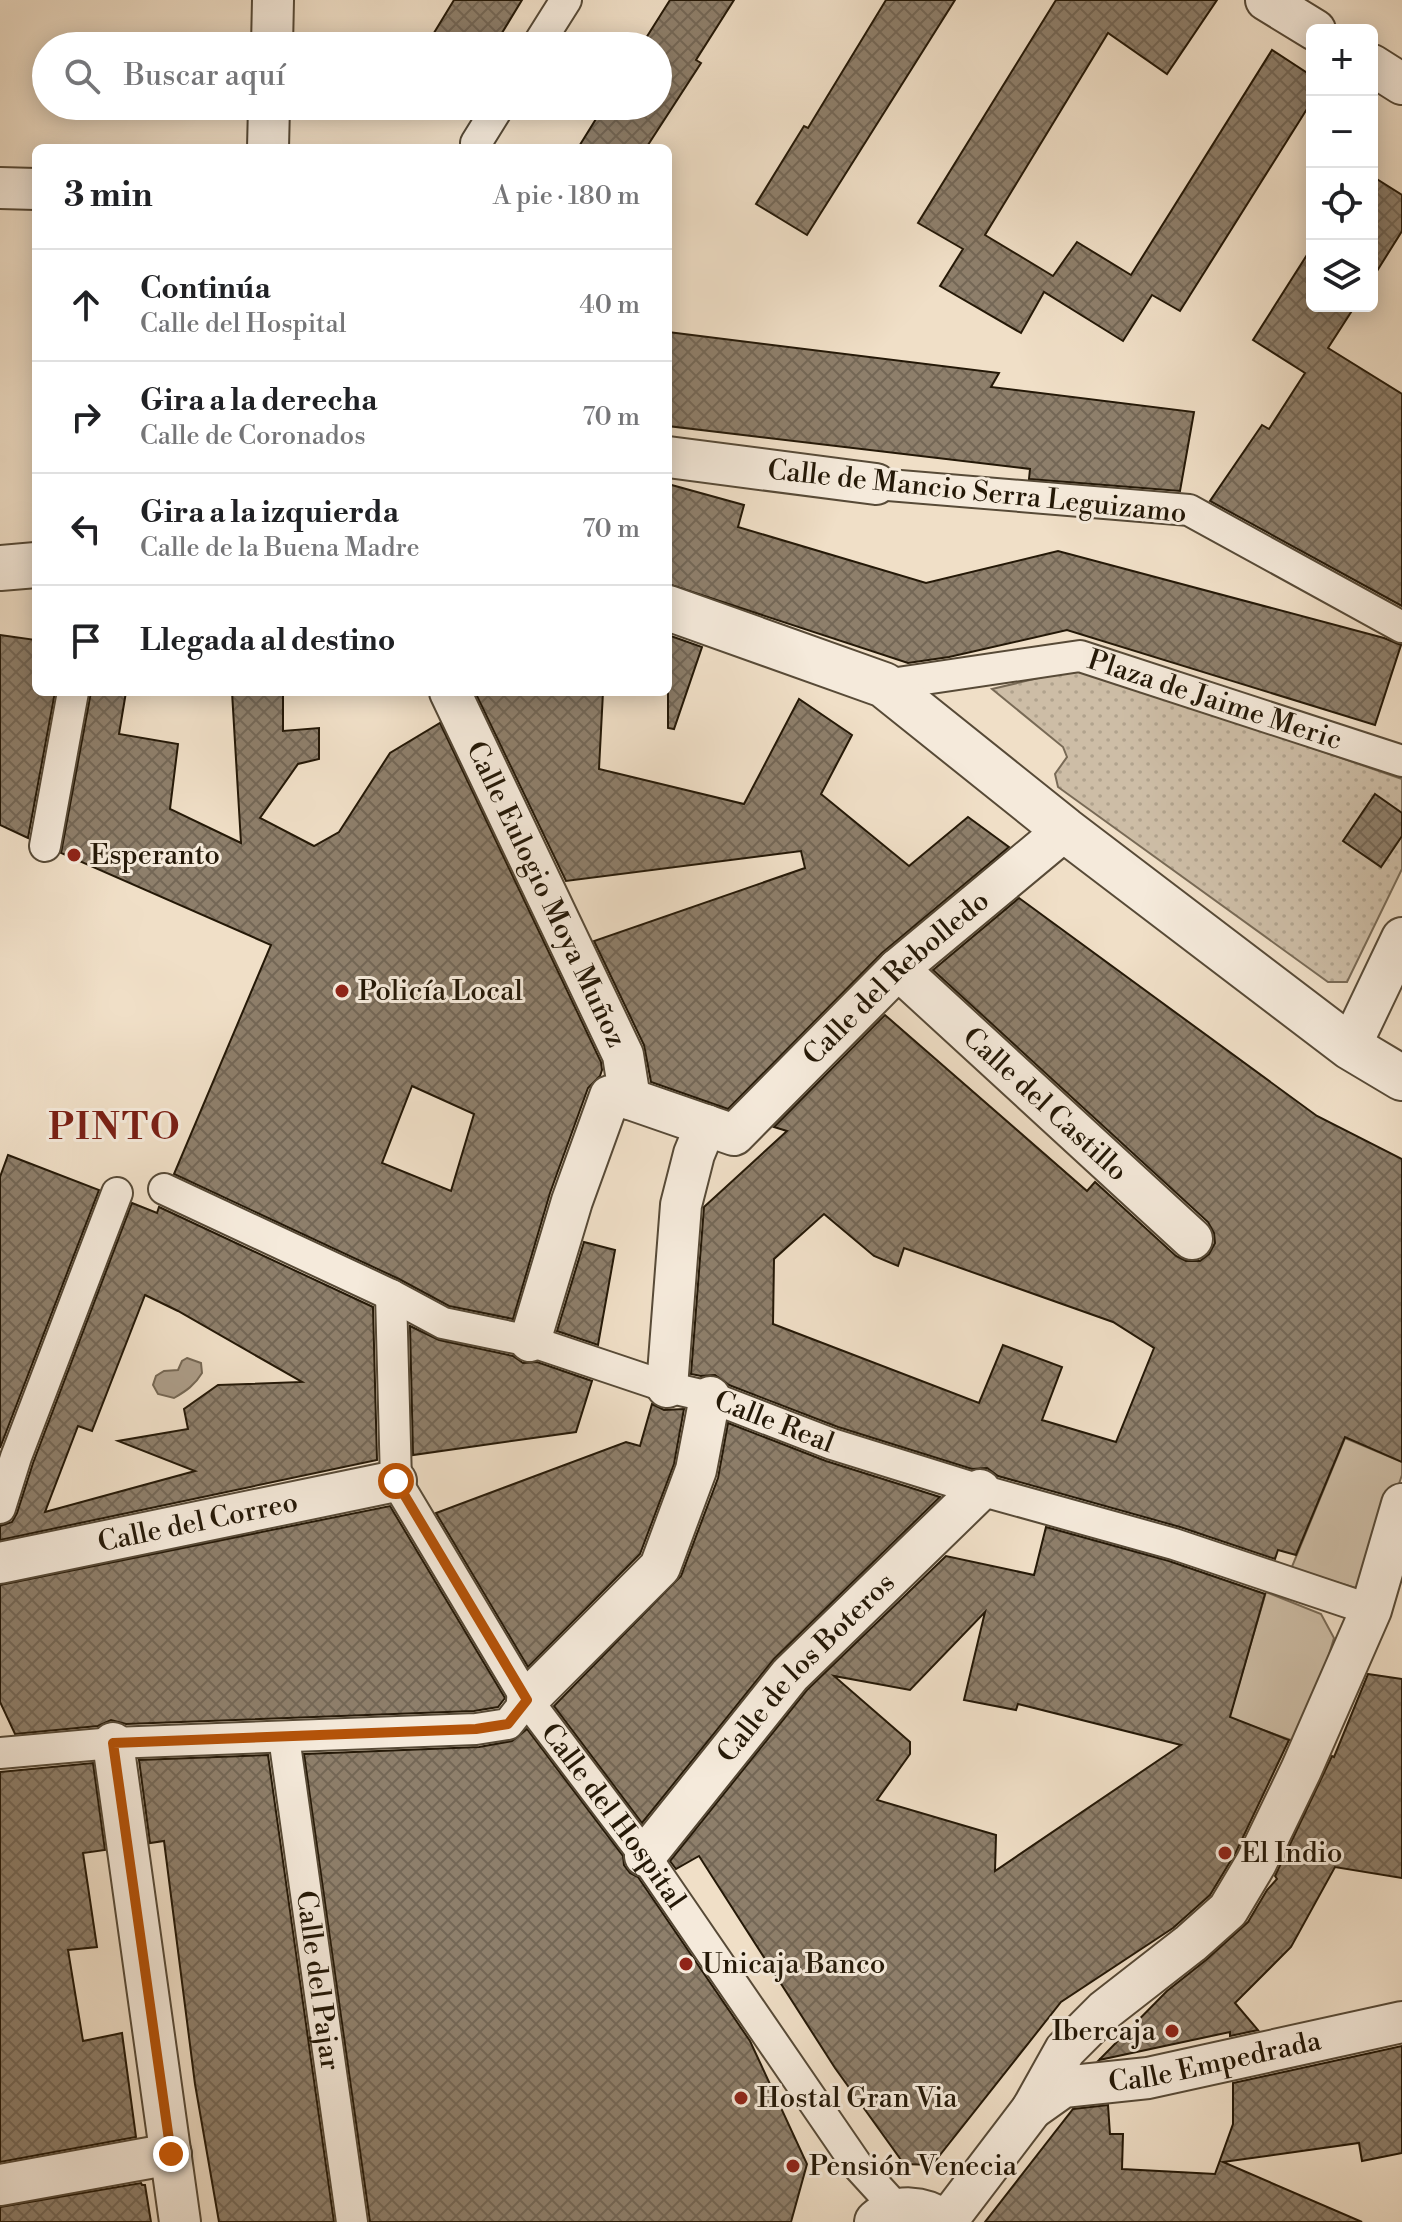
<!DOCTYPE html>
<html lang="es">
<meta charset="utf-8">
<style>
body{margin:0;font-family:"Libre Bodoni",serif;background:#f6f6f6;color:#202124}
.controls{position:absolute;right:24px;top:24px;display:grid;overflow:hidden;border-radius:12px;box-shadow:0 4px 20px #0003}
.controls button{width:72px;height:72px;display:grid;place-items:center;padding:0;border:0;border-bottom:2px solid #e0e0e0;background:#fff;color:#202124;font:40px sans-serif}
.stop{position:absolute;width:24px;height:24px;margin:-18px;border:6px solid #b45309;border-radius:50%;background:#fff}
.stop.end{background:#b45309;border-color:#fff;box-shadow:0 2px 8px #0008}
.list{margin:0;padding:0;list-style:none}
h2{display:flex;justify-content:space-between;align-items:center;height:104px;margin:0;padding:0 32px;font-size:34px}
h2 small{font-size:26px;font-weight:400;color:#757577}
.list li{display:grid;grid-template-columns:52px 1fr auto;gap:24px;align-items:center;box-sizing:border-box;height:112px;padding:0 32px;border-top:2px solid #e0e0e0}
.list b{display:block;font-size:30px;white-space:nowrap}
.list p{margin:0;font-size:26px;white-space:nowrap;color:#757577}
.list em{font-size:26px;font-style:normal;color:#757577}
.icon{flex:none;width:44px;height:44px;fill:none;stroke:currentColor;stroke-width:2;stroke-linecap:round;stroke-linejoin:round}
.map{position:relative;flex:none;width:1402px;height:2222px;overflow:hidden}
.search{position:absolute;background:#fff;box-shadow:0 4px 20px #0003;left:32px;top:32px;width:640px;height:88px;display:flex;align-items:center;gap:20px;box-sizing:border-box;padding:0 28px;border-radius:44px;color:#757577;font-size:30px}
.panel{position:absolute;background:#fff;box-shadow:0 4px 20px #0003;left:32px;top:144px;width:640px;height:552px;border-radius:12px}
.map>svg:first-child{display:block}
.grass{fill:#cdbda6;stroke:#786a56;stroke-width:2}
.park{fill:url(#park-dots);stroke:#786a56;stroke-width:2}
.water{fill:#ab9b86;stroke:#756753;stroke-width:2}
.building{fill:url(#building-cross-hatch);stroke:#241807;stroke-width:2;fill-rule:evenodd}
.lines{fill:none;stroke-linecap:round;stroke-linejoin:round}
.pedestrian-casing{stroke:#574a37;stroke-width:34}
.minor-casing{stroke:#574a37;stroke-width:44}
.tertiary-casing{stroke:#574a37;stroke-width:48}
.pedestrian{stroke:#f5eadb;stroke-width:30}
.minor{stroke:#f5eadb;stroke-width:40}
.tertiary{stroke:#f5eadb;stroke-width:44}
.route{stroke:#b45309;stroke-width:10}
.poi-dot{fill:#8f2418;stroke:#f5eadb;stroke-width:3}
.labels{text-anchor:middle;dominant-baseline:central;stroke-width:6;stroke-linejoin:round;paint-order:stroke}
.street-label{font-size:28px;fill:#241807;stroke:#f5eadb}
.poi-label{font-size:28px;fill:#241807;stroke:#f5eadb;text-anchor:start}
.district-label{font-size:36px;font-weight:bold;letter-spacing:2px;fill:#7a1f14;stroke:#f5eadb}
</style>
<div class="map">
<svg width="1402" height="2222" viewBox="0 0 1402 2222">
<defs>
<pattern id="park-dots" width="8" height="8" patternUnits="userSpaceOnUse" patternTransform="scale(2)"><rect width="8" height="8" fill="#cdbda6"/><path d="M2 2h.1M6 6h.1" fill="none" stroke="#b0a28d" stroke-width="1.8" stroke-linecap="round"/></pattern>
<pattern id="building-cross-hatch" width="8" height="8" patternUnits="userSpaceOnUse" patternTransform="scale(2)"><rect width="8" height="8" fill="#8e7f6b"/><path d="M0 0l8 8M0 8l8-8" fill="none" stroke="#746756"/></pattern>
</defs>
<rect width="100%" height="100%" fill="#f0dfc7"/>
<filter id="stains"><feTurbulence type="fractalNoise" baseFrequency=".0025" numOctaves="4"/><feColorMatrix values="0 0 0 0 .2 0 0 0 0 .09 0 0 0 0 .02 0 0 0 .5 -.17"/></filter>
<radialGradient id="worn" r=".72"><stop offset=".6" stop-color="#630" stop-opacity="0"/><stop offset="1" stop-color="#630" stop-opacity=".3"/></radialGradient>
<g class="grass">
<polygon points="1345,1438 1402,1462 1402,1475 1363,1590 1291,1569"/>
<polygon points="1266,1592 1321,1614 1334,1638 1302,1744 1229,1718"/>
</g>
<polygon class="park" points="1081,668 1402,779 1402,869 1347,982 1328,982 1058,787 1055,774 1067,757 1063,747 992,689"/>
<path class="water" d="M187 1358 201 1363 202 1373C195 1385 186 1391 174 1398L158 1394 153 1385 156 1376 164 1371 178 1370 182 1361Z"/>
<g class="building">
<polygon points="454,0 522,0 494,46 426,46"/>
<polygon points="670,0 734,0 696,60 701,63 646,148 578,148 604,106 658,106 658,46 641,46"/>
<polygon points="886,0 955,0 807,235 756,204 804,126 808,128"/>
<polygon points="1056,0 1217,0 1167,74 1108,33 985,235 1053,276 1077,242 1131,275 1272,50 1312,76 1312,101 1180,311 1152,295 1123,341 1044,292 1021,333 940,286 963,249 918,223"/>
<polygon points="1372,176 1402,195 1402,231 1372,279"/>
<polygon points="1312,247 1312,306 1355,306 1328,348 1402,394 1402,606 1210,501 1262,425 1269,429 1305,373 1253,340"/>
<polygon points="668,332 999,373 991,387 1194,412 1180,491 1029,479 1030,469 668,426"/>
<polygon points="668,484 744,505 738,527 926,583 1058,551 1384,638 1401,645 1375,725 1067,630 949,657 908,663 668,584"/>
<polygon points="0,635 36,640 36,692 55,692 28,838 0,825"/>
<polygon points="668,635 702,647 674,729 668,728"/>
<path d="M91 692H126L119 734 178 744 170 809 241 843 232 692H283V731L319 728V759L298 764 260 818 314 846 339 832 390 753 440 723 601 1062 602 1070 600 1076 588 1088 550 1193 513 1319 449 1306 399 1279 174 1174 271 945 61 853ZM412 1086 474 1114 451 1191 382 1163Z"/>
<polygon points="475,692 603,692 599,769 744,804 799,699 852,735 821,794 909,866 968,817 1009,847 882,953 728,1109 651,1082 644,1045 594,941 805,868 801,851 566,881"/>
<polygon points="1375,794 1402,813 1402,836 1381,867 1343,841"/>
<path d="M1019 898 1317 1116 1402 1159V1462L1345 1437 1296 1555 1278 1550 1275 1559 1180 1527 998 1476 987 1468 972 1469 838 1427 729 1385 715 1375 701 1376 691 1374 704 1207 787 1131 774 1127 885 1015 1087 1191 1095 1182 1176 1256 1186 1261H1200L1209 1254 1215 1243 1214 1233 1208 1222 933 970ZM824 1214 874 1256 898 1266 904 1248 1113 1322 1154 1348 1116 1442 1042 1420 1062 1367 1003 1345 979 1403 773 1324 774 1259Z"/>
<polygon points="8,1155 99,1190 0,1448 0,1177"/>
<path d="M132 1203 157 1213 159 1207 373 1307 377 1460 0 1540V1526L12 1522 17 1513 33 1463ZM145 1295 178 1311 302 1382 218 1385 184 1409 188 1429 118 1441 195 1471 45 1512 78 1426 92 1431Z"/>
<polygon points="584,1242 615,1250 598,1345 557,1331"/>
<polygon points="410,1326 439,1340 513,1356 523,1363 537,1362 592,1381 576,1432 413,1455"/>
<polygon points="652,1404 664,1410 684,1409 674,1464 640,1554 528,1667 436,1513 626,1442 640,1446"/>
<polygon points="728,1423 826,1461 940,1497 774,1659 642,1823 554,1706 681,1576 718,1478"/>
<polygon points="390,1506 505,1698 498,1707 474,1711 126,1724 111,1720 98,1726 15,1734 0,1702 0,1585"/>
<path d="M1046 1527 1169 1561 1265 1594 1230 1717 1289 1740 1236 1852 1210 1895 1173 1928 1061 2002 932 2165 904 2164 835 2068 699 1856 676 1869 670 1861 807 1690 946 1556 1034 1575ZM985 1612 964 1700 1016 1710 1018 1704 1181 1745 995 1871 996 1835 877 1800 910 1754V1742L834 1676 910 1690Z"/>
<polygon points="1368,1674 1402,1679 1402,1878 1335,1867 1291,1947 1235,2003 1258,2030 1230,2036 1230,2032 1099,2060 1167,1991 1206,1960 1248,1922 1267,1890 1277,1879 1275,1876 1332,1756 1334,1757"/>
<polygon points="527,1729 623,1856 624,1865 630,1873 638,1877 750,2041 807,2164 791,2222 370,2222 304,1754 479,1747 512,1741"/>
<polygon points="268,1755 334,2222 219,2222 195,2084 164,1841 150,1843 139,1760"/>
<polygon points="93,1763 105,1850 83,1853 97,1947 68,1950 83,2041 122,2033 136,2137 0,2162 0,1772"/>
<polygon points="1402,2046 1402,2153 1362,2161 1359,2143 1223,2162 1362,2222 985,2222 1073,2109 1108,2105 1110,2134 1123,2134 1122,2169 1215,2174 1233,2124 1233,2083"/>
<polygon points="141,2183 142,2185 145,2185 151,2222 0,2222 0,2207"/>
</g>
<g class="lines">
<g class="pedestrian-casing">
<g id="pedestrian">
<polyline points="537,46 566,0"/>
<polyline points="476,143 499,106"/>
<polyline points="876,484 1189,510 1402,627"/>
<path id="s1" d="M884 685 1080 656 1402 761"/>
<polyline points="45,846 73,692"/>
<path id="s2" d="M164 1189 391 1295 443 1323 530 1341 667 1387 710 1397 832 1444 980 1490 1174 1544 1371 1610"/>
<path id="s3" d="M391 1295 396 1481 527 1700 645 1856 857 2165 899 2211"/>
<polyline points="0,1508 16,1457 117,1193"/>
<path id="s4" d="M284 1737 352 2222"/>
<polyline points="0,1753 113,1743 476,1729 508,1724 527,1700"/>
</g>
</g>
<g class="minor-casing">
<g id="minor">
<polyline points="1266,0 1315,30"/>
<polyline points="272,46 273,0"/>
<polyline points="1372,65 1402,84"/>
<polyline points="268,148 269,106"/>
<polyline points="0,188 36,189"/>
<polyline points="668,457 876,484"/>
<path id="s5" d="M450 692 623 1055 630 1099"/>
<path id="s6" d="M898 969 1192 1239"/>
<polyline points="1350,1047 1402,938"/>
<path id="s7" d="M530 1341 572 1201 610 1096 630 1099 734 1135 898 969 1065 830"/>
<polyline points="667,1387 681,1205 694,1154 706,1125"/>
<path id="s8" d="M0 1563 396 1481"/>
<polyline points="527,1700 660,1567 696,1470 710,1397"/>
<polyline points="113,1743 180,2222"/>
<path id="s9" d="M645 1856 790 1675 980 1490"/>
<path id="s10" d="M1032 2109 1063 2087 1148 2078 1402 2022"/>
<polyline points="0,2185 171,2154"/>
<polyline points="946,2222 1032,2109 1065,2050 1105,2010 1191,1943 1228,1910 1256,1863 1301,1770 1371,1610 1402,1504"/>
</g>
</g>
<g class="tertiary-casing">
<g id="tertiary">
<polyline points="0,568 36,565"/>
<polyline points="668,608 884,685 1065,830 1350,1047 1402,1078"/>
<path d="M877 2222C897 2205 923 2208 943 2222"/>
</g>
</g>
<use href="#pedestrian" class="pedestrian"/>
<use href="#minor" class="minor"/>
<use href="#tertiary" class="tertiary"/>
</g>
<g class="lines">
<polyline class="route" points="171,2154 113,1743 476,1729 508,1724 527,1700 396,1481"/>
</g>
<g class="poi-dot">
<circle cx="74" cy="855" r="8"/>
<circle cx="342" cy="991" r="8"/>
<circle cx="1225" cy="1853" r="8"/>
<circle cx="686" cy="1964" r="8"/>
<circle cx="1172" cy="2031" r="8"/>
<circle cx="741" cy="2098" r="8"/>
<circle cx="793" cy="2166" r="8"/>
</g>
<g class="labels">
<g class="street-label">
<text transform="translate(977 492) rotate(6)">Calle de Mancio Serra Leguizamo</text>
<text stroke="none"><textPath href="#s1" startOffset="340">Plaza de Jaime Meric</textPath></text>
<text stroke="none"><textPath href="#s5" startOffset="224">Calle Eulogio Moya Muñoz</textPath></text>
<text stroke="none"><textPath href="#s7" startOffset="614">Calle del Rebolledo</textPath></text>
<text stroke="none"><textPath href="#s6" startOffset="200">Calle del Castillo</textPath></text>
<text stroke="none"><textPath href="#s2" startOffset="656">Calle Real</textPath></text>
<text stroke="none"><textPath href="#s8" startOffset="202">Calle del Correo</textPath></text>
<text stroke="none"><textPath href="#s9" startOffset="248">Calle de los Boteros</textPath></text>
<text stroke="none"><textPath href="#s3" startOffset="586">Calle del Hospital</textPath></text>
<text stroke="none"><textPath href="#s4" startOffset="246">Calle del Pajar</textPath></text>
<text stroke="none"><textPath href="#s10" startOffset="192">Calle Empedrada</textPath></text>
</g>
<g class="poi-label">
<text x="90" y="855">Esperanto</text>
<text x="358" y="991">Policía Local</text>
<text x="1241" y="1853">El Indio</text>
<text x="702" y="1964">Unicaja Banco</text>
<text x="1156" y="2031" text-anchor="end">Ibercaja</text>
<text x="757" y="2098">Hostal Gran Via</text>
<text x="809" y="2166">Pensión Venecia</text>
</g>
<g class="district-label">
<text x="115" y="1128">PINTO</text>
</g>
</g>
<rect width="100%" height="100%" filter="url(#stains)"/>
<rect width="100%" height="100%" fill="url(#worn)"/>
</svg>
<div class="controls">
<button>+</button>
<button>−</button>
<button><svg class="icon" aria-label="locate" viewBox="0 0 24 24"><circle cx="12" cy="12" r="6"/><path d="M12 2v4M12 18v4M2 12h4M18 12h4"/></svg></button>
<button><svg class="icon" aria-label="layers" viewBox="0 0 24 24"><path d="M12 4l9 5-9 5-9-5zM3 14l9 5 9-5"/></svg></button>
</div>
<div class="stop" style="left:396px;top:1481px"></div>
<div class="stop end" style="left:171px;top:2154px"></div>
<div class="search"><svg class="icon" aria-label="search" viewBox="0 0 24 24"><circle cx="10" cy="10" r="6"/><path d="M15 15l6 6"/></svg>Buscar aquí</div>
<section class="panel">
<h2>3 min<small>A pie · 180 m</small></h2>
<ul class="list">
<li><svg class="icon" aria-label="ahead" viewBox="0 0 24 24"><path d="M12 20V5M6 11l6-6 6 6"/></svg><div><b>Continúa</b><p>Calle del Hospital</p></div><em>40 m</em></li>
<li><svg class="icon" aria-label="right" viewBox="0 0 24 24"><path d="M7 20v-9h11M14 6l5 5-5 5"/></svg><div><b>Gira a la derecha</b><p>Calle de Coronados</p></div><em>70 m</em></li>
<li><svg class="icon" aria-label="left" viewBox="0 0 24 24"><path d="M17 20v-9H6M10 6l-5 5 5 5"/></svg><div><b>Gira a la izquierda</b><p>Calle de la Buena Madre</p></div><em>70 m</em></li>
<li><svg class="icon" aria-label="arrive" viewBox="0 0 24 24"><path d="M6 21V4h12l-3 4 3 4H6"/></svg><div><b>Llegada al destino</b></div></li>
</ul>
</section>
</div>
